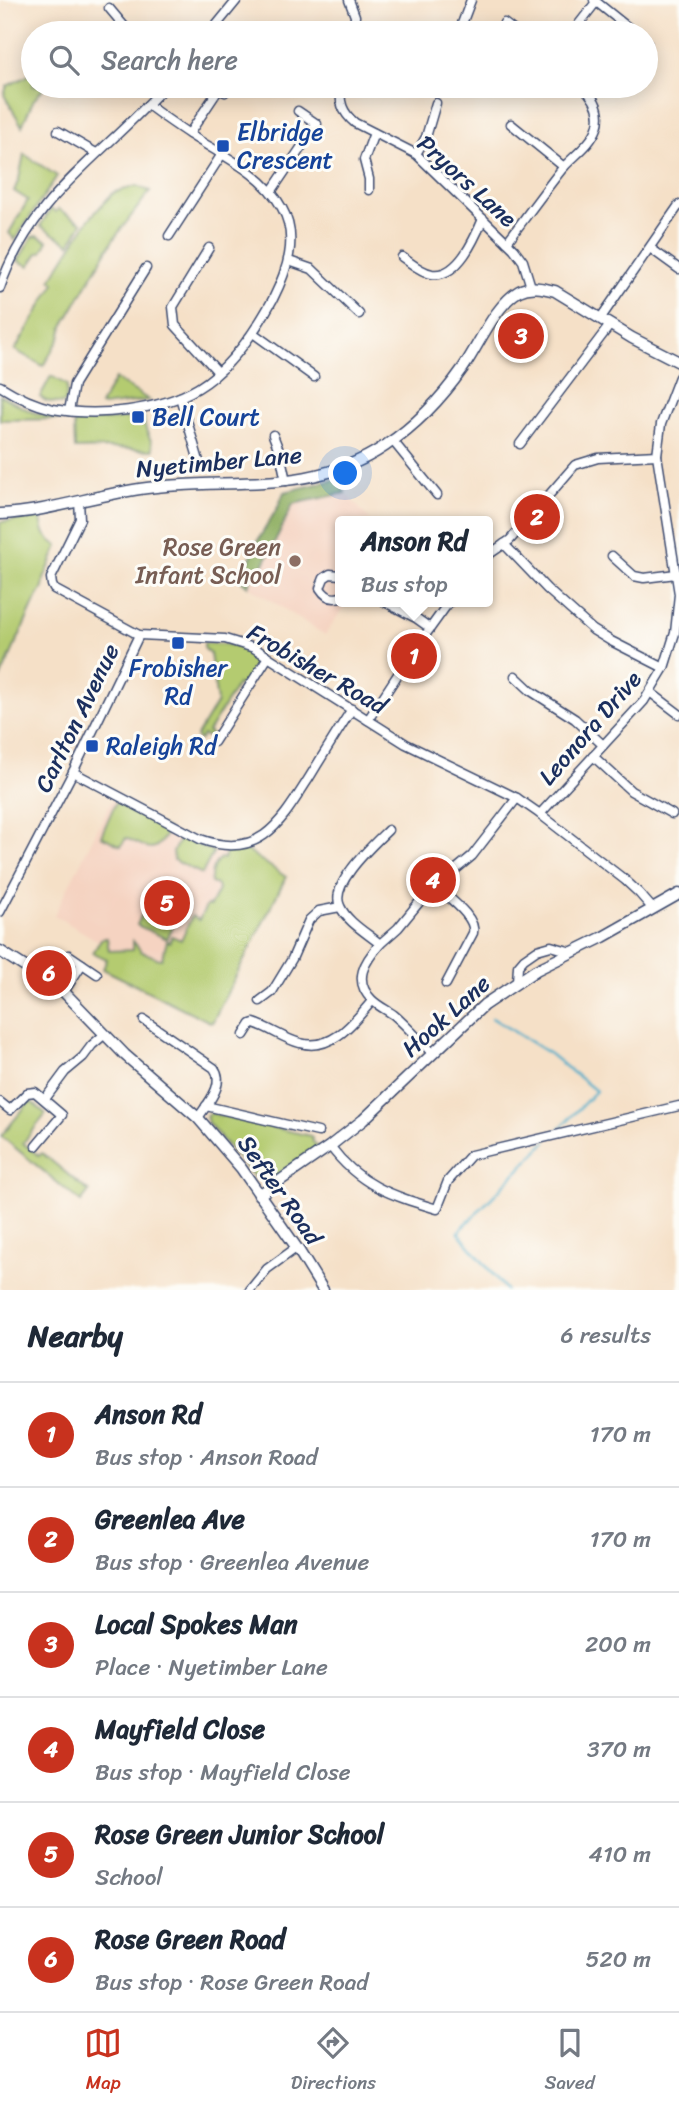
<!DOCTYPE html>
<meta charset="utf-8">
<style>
body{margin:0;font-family:Sriracha,sans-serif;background:#f6f6f7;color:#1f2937}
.you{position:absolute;left:346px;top:474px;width:24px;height:24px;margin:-18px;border:5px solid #fff;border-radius:50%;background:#1a73e8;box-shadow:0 0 0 10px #1a73e833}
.badge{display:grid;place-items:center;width:46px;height:46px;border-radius:50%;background:#c8321e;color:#fff;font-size:23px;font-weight:700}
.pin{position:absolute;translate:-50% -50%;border:4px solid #fff;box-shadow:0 2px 7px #0006}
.popup{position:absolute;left:335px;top:516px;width:158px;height:91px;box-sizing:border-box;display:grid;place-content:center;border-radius:7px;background:#fff;filter:drop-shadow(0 2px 5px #0005);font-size:23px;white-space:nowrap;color:#747a83}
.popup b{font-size:26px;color:#1f2937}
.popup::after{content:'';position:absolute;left:50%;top:100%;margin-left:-14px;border:14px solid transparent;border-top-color:#fff}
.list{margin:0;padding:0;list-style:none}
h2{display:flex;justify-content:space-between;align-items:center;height:91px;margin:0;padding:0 28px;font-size:30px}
h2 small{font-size:23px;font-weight:400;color:#747a83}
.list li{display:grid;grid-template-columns:46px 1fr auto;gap:21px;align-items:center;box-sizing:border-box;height:105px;padding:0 28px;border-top:2px solid #e0e1e3}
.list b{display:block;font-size:26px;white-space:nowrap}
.list p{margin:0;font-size:23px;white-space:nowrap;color:#747a83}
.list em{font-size:23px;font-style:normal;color:#747a83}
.icon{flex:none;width:38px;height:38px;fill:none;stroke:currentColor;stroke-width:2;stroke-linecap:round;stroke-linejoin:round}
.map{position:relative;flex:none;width:679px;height:1290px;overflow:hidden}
.search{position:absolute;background:#fff;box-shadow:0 4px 18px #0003;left:21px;right:21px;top:21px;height:77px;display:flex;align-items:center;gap:18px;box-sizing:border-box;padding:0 24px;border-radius:38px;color:#747a83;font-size:26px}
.sheet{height:721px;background:#fff}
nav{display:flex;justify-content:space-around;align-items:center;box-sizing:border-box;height:98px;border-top:2px solid #e0e1e3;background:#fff;font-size:19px;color:#747a83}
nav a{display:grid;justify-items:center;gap:4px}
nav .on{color:#c8321e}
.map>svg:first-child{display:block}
.built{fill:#f5d3c1}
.green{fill:#b4cb70;stroke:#687d67;stroke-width:2}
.forest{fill:#8faf62;stroke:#556f60;stroke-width:2}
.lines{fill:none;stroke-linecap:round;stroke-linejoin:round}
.stream{stroke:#4aacc9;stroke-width:2.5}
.minor-casing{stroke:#3c4a6e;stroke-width:11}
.tertiary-casing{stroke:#3c4a6e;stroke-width:13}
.minor{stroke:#fff;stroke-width:8}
.tertiary{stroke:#fff;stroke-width:10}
.transit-dot{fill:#1a4fb4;stroke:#fdfcf7;stroke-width:2.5}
.education-dot{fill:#8d6e63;stroke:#fdfcf7;stroke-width:2.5}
.labels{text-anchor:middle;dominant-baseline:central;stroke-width:6;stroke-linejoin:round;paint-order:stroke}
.transit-label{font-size:24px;fill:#164399;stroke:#fdfcf7;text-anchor:start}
.street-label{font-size:24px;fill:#1b2f5e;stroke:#fdfcf7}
.education-label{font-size:24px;fill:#785e54;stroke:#fdfcf7;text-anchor:end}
</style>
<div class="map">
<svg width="679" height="1290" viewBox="0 0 679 1290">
<rect width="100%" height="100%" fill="#fdfcf7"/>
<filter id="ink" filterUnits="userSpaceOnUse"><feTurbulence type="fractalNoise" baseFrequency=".0143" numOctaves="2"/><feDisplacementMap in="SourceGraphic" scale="14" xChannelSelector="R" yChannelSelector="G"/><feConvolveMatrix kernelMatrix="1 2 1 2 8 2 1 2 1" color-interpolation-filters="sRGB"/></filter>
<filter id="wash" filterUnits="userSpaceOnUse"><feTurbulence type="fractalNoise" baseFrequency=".00686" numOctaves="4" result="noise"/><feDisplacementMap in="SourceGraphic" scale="28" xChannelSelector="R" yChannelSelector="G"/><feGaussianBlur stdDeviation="1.57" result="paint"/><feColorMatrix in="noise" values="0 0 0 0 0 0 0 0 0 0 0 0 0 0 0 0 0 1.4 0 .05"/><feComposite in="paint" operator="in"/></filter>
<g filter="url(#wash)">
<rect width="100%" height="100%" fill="#f5e0c7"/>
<g class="built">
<polygon points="345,493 371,521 340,521 340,602 347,602 325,635 248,586 241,580 257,542 278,507"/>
<polygon points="112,800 202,847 226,852 246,850 286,877 212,1023 103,969 107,959 93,953 100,942 54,915"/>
</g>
<g class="green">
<polygon points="33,73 33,86 45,86 33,101 22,126 4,95 7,86"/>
<polygon points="24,154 57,176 15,240 9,233 28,200 14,191 19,179"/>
<polygon points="136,186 150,191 113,240 63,326 60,338 43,366 15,350 55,283 51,279 89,219 113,193"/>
<polygon points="51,209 56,212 58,209 82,223 70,244 40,226"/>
<polygon points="37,236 48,241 42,252 38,253 29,266 18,261 32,237"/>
<polygon points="51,376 67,385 66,401 62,404 46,401 40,397"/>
<polygon points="115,379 149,400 103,406 100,405"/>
<polygon points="0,395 32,412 50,417 54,415 66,417 66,419 0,420"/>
<path d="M144 417C144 434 152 436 153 450L111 448 75 449 74 422Z"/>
<path d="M41 517C43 533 44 537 58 546L44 579 43 588 35 601 0 679V522Z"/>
<path d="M204 643C222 644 248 643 260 660L259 665 245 687 238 684 208 732 212 735 211 738 203 735 200 740 196 737 217 702 210 654 204 648Z"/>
<path d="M116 802 168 830C155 857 149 848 126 838L121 846 101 836Z"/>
<polygon points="181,836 202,847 214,851 202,874 174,860 173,852"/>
<path d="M246 850 286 877 212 1023 103 969 107 959 93 953 101 939 107 938 109 951 133 950V941L142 952C150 953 153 959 162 959L167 941 170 942 172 936 181 940 192 916 199 920 207 905 210 906 218 890 217 885 211 883C210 873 213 865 220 858L224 859 226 852Z"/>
<polygon points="153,891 183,904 176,919 146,906"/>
<polygon points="144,910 174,924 167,939 137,925"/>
<polygon points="29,1102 31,1102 46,1114 23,1143 39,1156 42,1153 89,1192 81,1202 1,1136"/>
<polygon points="210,1113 311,1136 313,1142 318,1146 280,1175 267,1181 255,1178 208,1123 206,1116"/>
</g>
<polygon class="forest" points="338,479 345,493 293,504 262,568 256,566 248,586 241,580 257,542 278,507 284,492"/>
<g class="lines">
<g class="stream">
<polyline points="492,1018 550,1054 596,1091 560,1128"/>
<polyline points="506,1290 458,1232 546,1142"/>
</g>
</g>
</g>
<g filter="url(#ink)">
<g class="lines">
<g class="minor-casing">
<g id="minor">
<polyline points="349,0 355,16 354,33"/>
<polyline points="594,0 635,33"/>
<polyline points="109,8 130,33"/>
<polyline points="504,23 517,33"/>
<polyline points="460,29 471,0"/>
<polyline points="210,33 237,0"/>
<polyline points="572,33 596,2"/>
<polyline points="646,42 647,43"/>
<path d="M341 86C339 102 342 112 355 123L416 154 514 249 523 261 531 287"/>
<polyline points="511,124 564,167"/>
<polyline points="58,131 96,153"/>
<polyline points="189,134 219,89 225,92 229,86"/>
<polyline points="416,154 426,137 436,103"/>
<polyline points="369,190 369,179 364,160 374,133"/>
<polyline points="271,192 317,124 298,111"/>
<polyline points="169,236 222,154"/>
<path d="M507 242C525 218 543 193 562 169 573 156 591 145 597 128 603 111 594 97 582 86"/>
<polyline points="209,248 173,307 175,325 218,372"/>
<polyline points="650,248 679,269"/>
<path d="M402 257C411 263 421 272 432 274 458 278 475 238 483 219"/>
<polyline points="289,261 312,269 359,314"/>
<path d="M0 288C31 195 105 155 165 86"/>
<polyline points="600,319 679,205"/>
<polyline points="253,333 314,377"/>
<path d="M0 386C16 396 35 405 53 409 98 417 159 411 198 388 231 368 255 332 273 299 287 271 299 238 282 208 264 174 223 156 192 136 177 126 162 116 148 105"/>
<polyline points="180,397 201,468"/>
<polyline points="69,411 74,384 146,268"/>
<polyline points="273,435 280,453 286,481"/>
<polyline points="393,441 437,495"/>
<polyline points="520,444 610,325"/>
<polyline points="79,501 80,519 51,578 52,585 54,589 139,635 225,639 254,648 406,744 517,798 540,814 625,880 639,893 653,909"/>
<polyline points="504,544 547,589 593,630 611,641 664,668"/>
<polyline points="488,555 510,540 575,465 598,458 657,455"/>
<polyline points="612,556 634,576 644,578 676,574"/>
<path d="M340 575 330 574 324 578 320 588C325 596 331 600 340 597"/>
<polyline points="385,602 416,618 430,628"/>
<polyline points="515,676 531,691 575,719 603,745"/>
<polyline points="650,692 679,714"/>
<polyline points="368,720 408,659 449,602"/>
<polyline points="214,742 268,657"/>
<polyline points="593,756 631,791 672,814"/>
<path d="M73 772 200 839C260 861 281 822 309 778 323 755 337 732 352 709"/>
<polyline points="540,814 644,701 664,668 675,633 679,594 657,455 661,424 679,377"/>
<path d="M388 830C374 844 329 884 340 906 347 922 367 933 380 944L398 928 426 894 472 856 517 798"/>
<path d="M435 885C447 897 477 917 473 933L446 984"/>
<polyline points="0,912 73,772 139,635"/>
<path d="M380 944C365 961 352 980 372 1000 378 1006 387 1010 394 1015 408 1027 420 1041 433 1054"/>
<polyline points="69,955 97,974"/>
<polyline points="517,982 518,966 524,959 537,950 551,946 572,952"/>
<polyline points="64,992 82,964"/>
<polyline points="260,1001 272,992 292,959 309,920 319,911 340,907"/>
<path d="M144 1020 214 1068C226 1084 207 1104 198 1118"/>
<path d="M244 1035 251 1024 254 1023C270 1028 284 1039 300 1043 332 1052 354 1022 372 1001"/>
<polyline points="45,1099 65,1072 83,1057 92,1045 105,1034"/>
<polyline points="0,1102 10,1110 27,1093 35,1092 62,1115 36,1146"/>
<polyline points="206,1106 318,1132"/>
<path d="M330 1146C360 1186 391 1195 437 1209L448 1181 471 1155 679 1106"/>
<polyline points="250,1290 267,1269 296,1248"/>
</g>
</g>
<g class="tertiary-casing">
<g id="tertiary">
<path d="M0 514C50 512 97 494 147 488 229 477 311 496 385 446 415 426 442 398 463 368 479 345 495 305 519 291 531 285 543 288 555 291L632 338 679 362"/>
<polyline points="0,951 64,992 125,1055 198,1118 241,1168 299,1251 323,1290"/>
<polyline points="259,1195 330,1146 363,1120 484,1005 536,970 603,937 679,894"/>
</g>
</g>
<use href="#minor" class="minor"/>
<use href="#tertiary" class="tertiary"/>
</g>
</g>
<g class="transit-dot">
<rect x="216" y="139" width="14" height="14" rx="3.5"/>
<rect x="131" y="410" width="14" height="14" rx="3.5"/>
<rect x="171" y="636" width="14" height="14" rx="3.5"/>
<rect x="85" y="739" width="14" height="14" rx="3.5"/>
</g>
<circle class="education-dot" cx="295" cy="561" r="7"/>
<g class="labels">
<g class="transit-label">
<text x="237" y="132">Elbridge<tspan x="237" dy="28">Crescent</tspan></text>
<text x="152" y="417">Bell Court</text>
<text x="178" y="668" text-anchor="middle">Frobisher<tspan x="178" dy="28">Rd</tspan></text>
<text x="106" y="746">Raleigh Rd</text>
</g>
<g class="street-label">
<text transform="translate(467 181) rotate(42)">Pryors Lane</text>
<text transform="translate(219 462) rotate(-5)">Nyetimber Lane</text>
<text transform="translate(317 669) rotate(30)">Frobisher Road</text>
<text transform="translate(77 718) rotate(-64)">Carlton Avenue</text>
<text transform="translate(590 728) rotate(-49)">Leonora Drive</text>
<text transform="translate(446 1016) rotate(-42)">Hook Lane</text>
<text transform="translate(280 1190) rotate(55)">Sefter Road</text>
</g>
<g class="education-label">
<text x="281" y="547">Rose Green<tspan x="281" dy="28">Infant School</tspan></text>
</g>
</g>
</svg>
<div class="you"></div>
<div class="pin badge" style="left:414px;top:656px">1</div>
<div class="popup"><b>Anson Rd</b>Bus stop</div>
<div class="pin badge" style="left:537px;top:517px">2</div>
<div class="pin badge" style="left:521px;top:336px">3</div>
<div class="pin badge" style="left:433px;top:880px">4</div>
<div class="pin badge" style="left:167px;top:903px">5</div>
<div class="pin badge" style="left:49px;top:973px">6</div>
<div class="search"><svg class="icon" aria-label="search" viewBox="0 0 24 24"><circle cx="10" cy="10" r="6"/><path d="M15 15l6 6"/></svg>Search here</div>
</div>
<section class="sheet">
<h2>Nearby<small>6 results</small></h2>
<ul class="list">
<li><span class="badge">1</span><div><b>Anson Rd</b><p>Bus stop · Anson Road</p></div><em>170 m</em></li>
<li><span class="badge">2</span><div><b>Greenlea Ave</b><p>Bus stop · Greenlea Avenue</p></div><em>170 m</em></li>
<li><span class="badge">3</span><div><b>Local Spokes Man</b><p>Place · Nyetimber Lane</p></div><em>200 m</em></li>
<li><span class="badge">4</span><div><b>Mayfield Close</b><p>Bus stop · Mayfield Close</p></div><em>370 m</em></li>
<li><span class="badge">5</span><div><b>Rose Green Junior School</b><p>School</p></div><em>410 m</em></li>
<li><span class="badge">6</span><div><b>Rose Green Road</b><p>Bus stop · Rose Green Road</p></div><em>520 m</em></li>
</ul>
</section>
<nav>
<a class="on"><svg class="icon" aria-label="map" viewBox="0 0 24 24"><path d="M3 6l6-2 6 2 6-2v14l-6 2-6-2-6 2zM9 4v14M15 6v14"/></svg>Map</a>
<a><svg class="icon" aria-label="directions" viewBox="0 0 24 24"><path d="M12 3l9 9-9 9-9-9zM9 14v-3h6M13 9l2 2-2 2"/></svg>Directions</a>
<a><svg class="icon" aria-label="saved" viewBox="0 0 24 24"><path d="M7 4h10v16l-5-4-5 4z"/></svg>Saved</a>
</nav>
